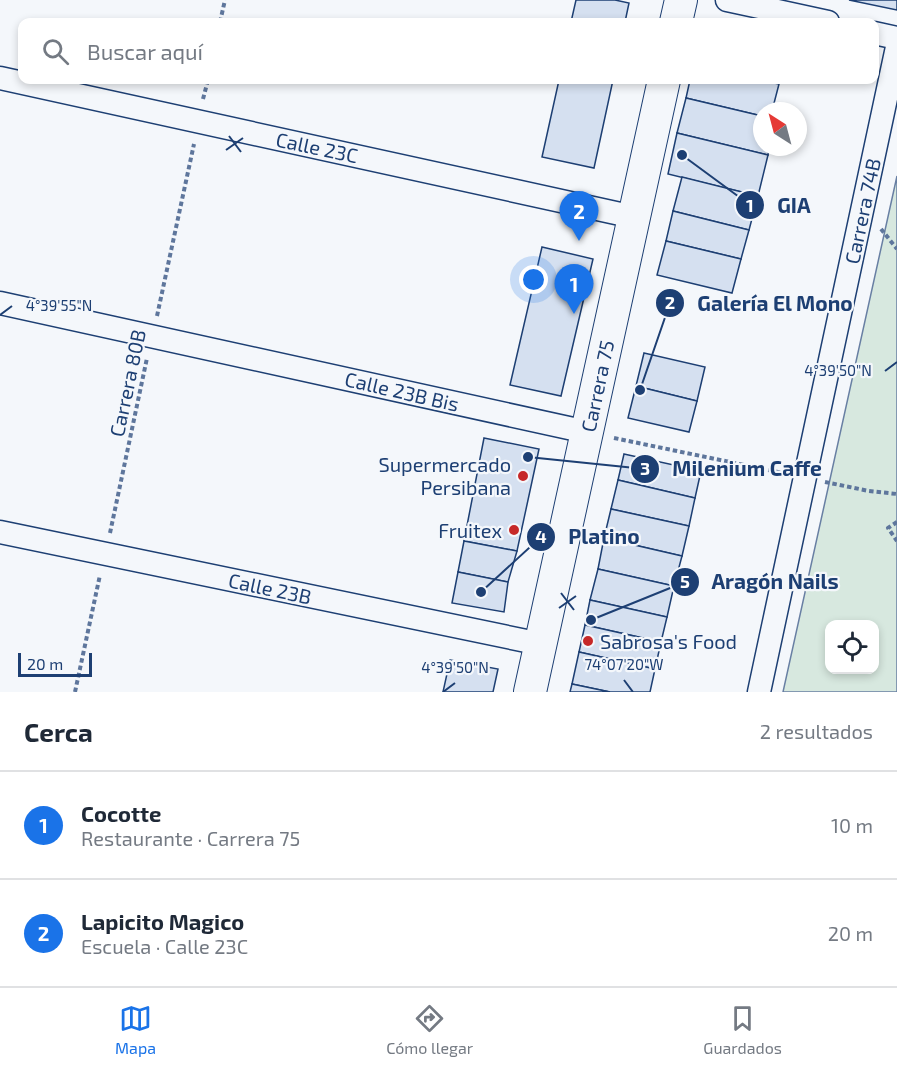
<!DOCTYPE html>
<html lang="es">
<meta charset="utf-8">
<style>
body{margin:0;font-family:"Exo 2",sans-serif;background:#f6f6f7;color:#1f2937}
.controls{position:absolute;right:18px;bottom:18px;display:grid;overflow:hidden;border-radius:12px;box-shadow:0 3px 9px #0003}
.controls button{width:54px;height:54px;display:grid;place-items:center;padding:0;border:0;border-bottom:2px solid #e0e1e3;background:#fff;color:#1f2937;font:30px sans-serif}
.compass{position:absolute;left:753px;top:102px;width:54px;height:54px;border-radius:50%;background:#fff;box-shadow:0 3px 9px #0003;rotate:324deg}
.scale{position:absolute;left:18px;bottom:15px;width:74px;box-sizing:border-box;padding-left:6px;border:3px solid #1d3f73;border-top:0;font-size:16px;line-height:21px;white-space:nowrap;color:#1d3f73;-webkit-text-stroke:4px #f4f7fb;paint-order:stroke}
.you{position:absolute;left:534px;top:280px;width:21px;height:21px;margin:-15px;border:4px solid #fff;border-radius:50%;background:#1a73e8;box-shadow:0 0 0 9px #1a73e833}
.badge{display:grid;place-items:center;width:39px;height:39px;border-radius:50%;background:#1a73e8;color:#fff;font-size:20px;font-weight:700}
.pin{position:absolute;translate:-50% -50px;filter:drop-shadow(0 2px 3px #0008)}
.pin::after{content:'';position:absolute;top:32px;width:21px;height:18px;background:inherit;clip-path:polygon(0 0,100% 0,50% 100%)}
.list{margin:0;padding:0;list-style:none}
h2{display:flex;justify-content:space-between;align-items:center;height:78px;margin:0;padding:0 24px;font-size:26px}
h2 small{font-size:20px;font-weight:400;color:#747a83}
.list li{display:grid;grid-template-columns:39px 1fr auto;gap:18px;align-items:center;box-sizing:border-box;height:108px;padding:0 24px;border-top:2px solid #e0e1e3}
.list b{display:block;font-size:22px;white-space:nowrap}
.list p{margin:0;font-size:20px;white-space:nowrap;color:#747a83}
.list em{font-size:20px;font-style:normal;color:#747a83}
.icon{flex:none;width:33px;height:33px;fill:none;stroke:currentColor;stroke-width:2;stroke-linecap:round;stroke-linejoin:round}
.map{position:relative;flex:none;width:897px;height:692px;overflow:hidden}
.search{position:absolute;background:#fff;box-shadow:0 3px 9px #0003;left:18px;right:18px;top:18px;height:66px;display:flex;align-items:center;gap:15px;box-sizing:border-box;padding:0 21px;border-radius:12px;color:#747a83;font-size:22px}
.sheet{height:294px;background:#fff}
nav{display:flex;justify-content:space-around;align-items:center;box-sizing:border-box;height:84px;border-top:2px solid #e0e1e3;background:#fff;font-size:16px;color:#747a83}
nav a{display:grid;justify-items:center;gap:3px}
nav .on{color:#1a73e8}
.map>svg:first-child{display:block}
.green{fill:#d7e8df;stroke:#687fa3;stroke-width:1.5;fill-rule:evenodd}
.building{fill:#d5e0f0;stroke:#1d3f73;stroke-width:1.5}
.lines{fill:none;stroke-linecap:round;stroke-linejoin:round}
.street-casing{stroke:#1d3f73;stroke-width:25}
.secondary-casing{stroke:#1d3f73;stroke-width:34}
.path{stroke:#5e769c;stroke-width:4;stroke-dasharray:4.5 3;stroke-linecap:butt}
.street{stroke:#f4f7fb;stroke-width:22}
.secondary{stroke:#f4f7fb;stroke-width:32}
.ticks{fill:none;stroke:#1d3f73;stroke-width:2}
.poi-dot{fill:#c62828;stroke:#f4f7fb;stroke-width:2}
.labels{text-anchor:middle;dominant-baseline:central;stroke-width:4.5;stroke-linejoin:round;paint-order:stroke}
.street-label{font-size:20px;fill:#1d3f73;stroke:#f4f7fb}
.poi-label{font-size:20px;fill:#1d3f73;stroke:#f4f7fb;text-anchor:end}
.ticks-label{font-size:15px;text-anchor:middle;fill:#1d3f73;stroke:#f4f7fb;stroke-width:4.5;stroke-linejoin:round;paint-order:stroke}
.leader{fill:none;stroke:#1d3f73;stroke-width:2}
.callout-dot{fill:#1d3f73;stroke:#f4f7fb;stroke-width:2}
.mark-label{font-size:18px;text-anchor:middle;font-weight:bold;fill:#fff}
.callout-label{font-size:21px;text-anchor:middle;font-weight:bold;fill:#1d3f73;stroke:#f4f7fb;stroke-width:4.5;stroke-linejoin:round;paint-order:stroke}
</style>
<div class="map">
<svg width="897" height="692" viewBox="0 0 897 692">
<rect width="100%" height="100%" fill="#f4f7fb"/>
<path class="green" d="M897 176V692H783ZM830 624H874V670H830Z"/>
<g class="building">
<polygon points="576,0 615,0 629,3 625,22 571,22"/>
<polygon points="849,0 897,0 897,10"/>
<polygon points="559,80 613,80 594,168 542,157"/>
<polygon points="690,80 760,80 779,84 772,111 762,111 762,116 686,98"/>
<polygon points="686,98 762,116 762,147 769,147 768,155 677,133"/>
<polygon points="677,133 768,155 758,196 668,174"/>
<polygon points="682,177 758,196 749,230 673,211"/>
<polygon points="673,211 749,230 741,259 666,241"/>
<polygon points="666,241 741,259 732,293 657,275"/>
<polygon points="542,247 593,259 561,396 510,385"/>
<polygon points="644,353 705,367 697,401 636,386"/>
<polygon points="636,386 697,401 689,432 628,418"/>
<polygon points="484,438 539,449 517,551 464,541"/>
<polygon points="624,454 701,471 695,498 618,480"/>
<polygon points="618,480 695,498 689,526 611,509"/>
<polygon points="611,509 689,526 682,556 604,538"/>
<polygon points="604,538 682,556 674,586 598,569"/>
<polygon points="464,541 517,551 508,582 458,572"/>
<polygon points="598,569 674,586 667,617 590,600"/>
<polygon points="458,572 508,582 504,612 452,603"/>
<polygon points="590,600 667,617 661,642 585,625"/>
<polygon points="585,625 661,642 655,669 579,652"/>
<polygon points="579,652 655,669 650,692 610,692 572,684"/>
<polygon points="450,660 498,669 493,692 443,692"/>
<polygon points="572,684 610,692 570,692"/>
</g>
<g class="lines">
<g class="street-casing">
<g id="street">
<polyline points="727,0 828,22"/>
<polyline points="874,33 897,38"/>
<polyline points="0,78 634,217"/>
<polyline points="0,303 587,432"/>
<polyline points="0,532 541,644"/>
<polyline points="759,692 897,47"/>
</g>
</g>
<g class="secondary-casing">
<g id="secondary">
<polyline points="676,22 681,0"/>
<polyline points="530,692 664,80"/>
</g>
</g>
<g class="path">
<polyline points="220,22 225,0"/>
<polyline points="203,99 208,80"/>
<polyline points="881,229 897,249"/>
<polyline points="157,316 194,144"/>
<polyline points="614,438 783,473"/>
<polyline points="825,482 869,491 897,494"/>
<polyline points="897,522 888,528 897,541"/>
<polyline points="110,533 147,358"/>
<polyline points="75,692 100,575"/>
</g>
<use href="#street" class="street"/>
<use href="#secondary" class="secondary"/>
</g>
<path class="ticks" d="M229 136 241 152M226 150 243 138M0 315 12 306M885 371 897 362M561 593 574 610M559 608 576 596M624 680 633 692M443 692 455 683"/>
<g class="poi-dot">
<circle cx="523" cy="476" r="6"/>
<circle cx="514" cy="530" r="6"/>
<circle cx="588" cy="641" r="6"/>
</g>
<g class="labels">
<g class="street-label">
<text transform="translate(317 147) rotate(12)">Calle 23C</text>
<text transform="translate(862 211) rotate(-78)">Carrera 74B</text>
<text transform="translate(127 383) rotate(-78)">Carrera 80B</text>
<text transform="translate(597 386) rotate(-78)">Carrera 75</text>
<text transform="translate(402 391) rotate(13)">Calle 23B Bis</text>
<text transform="translate(270 588) rotate(12)">Calle 23B</text>
</g>
<g class="poi-label">
<text x="511" y="464">Supermercado<tspan x="511" dy="23">Persibana</tspan></text>
<text x="502" y="530">Fruitex</text>
<text x="600" y="641" text-anchor="start">Sabrosa's Food</text>
</g>
</g>
<g class="ticks-label">
<text x="59" y="311">4°39'55"N</text>
<text x="838" y="376">4°39'50"N</text>
<text x="624" y="670">74°07'20"W</text>
<text x="455" y="673">4°39'50"N</text>
</g>
<path class="leader" d="M682 155L750 205M640 390L670 303M528 457L645 469M481 592L541 537M591 620L685 582"/>
<g class="callout-dot">
<circle cx="682" cy="155" r="6"/>
<circle cx="640" cy="390" r="6"/>
<circle cx="528" cy="457" r="6"/>
<circle cx="481" cy="592" r="6"/>
<circle cx="591" cy="620" r="6"/>
<circle cx="750" cy="205" r="15"/>
<circle cx="670" cy="303" r="15"/>
<circle cx="645" cy="469" r="15"/>
<circle cx="541" cy="537" r="15"/>
<circle cx="685" cy="582" r="15"/>
</g>
<g class="mark-label">
<text x="750" y="212">1</text>
<text x="670" y="309">2</text>
<text x="645" y="475">3</text>
<text x="541" y="543">4</text>
<text x="685" y="588">5</text>
</g>
<g class="callout-label">
<text x="794" y="213">GIA</text>
<text x="775" y="311">Galería El Mono</text>
<text x="747" y="476">Milenium Caffe</text>
<text x="604" y="544">Platino</text>
<text x="775" y="589">Aragón Nails</text>
</g>
</svg>
<div class="controls">
<button><svg class="icon" aria-label="locate" viewBox="0 0 24 24"><circle cx="12" cy="12" r="6"/><path d="M12 2v4M12 18v4M2 12h4M18 12h4"/></svg></button>
</div>
<svg class="compass" viewBox="-18 -18 36 36"><path d="M0-13l5 13h-10z" fill="#e53935"/><path d="M0 13l5-13h-10z" fill="#747a83"/></svg>
<div class="scale">20 m</div>
<div class="you"></div>
<div class="pin badge" style="left:574px;top:314px">1</div>
<div class="pin badge" style="left:579px;top:241px">2</div>
<div class="search"><svg class="icon" aria-label="search" viewBox="0 0 24 24"><circle cx="10" cy="10" r="6"/><path d="M15 15l6 6"/></svg>Buscar aquí</div>
</div>
<section class="sheet">
<h2>Cerca<small>2 resultados</small></h2>
<ul class="list">
<li><span class="badge">1</span><div><b>Cocotte</b><p>Restaurante · Carrera 75</p></div><em>10 m</em></li>
<li><span class="badge">2</span><div><b>Lapicito Magico</b><p>Escuela · Calle 23C</p></div><em>20 m</em></li>
</ul>
</section>
<nav>
<a class="on"><svg class="icon" aria-label="map" viewBox="0 0 24 24"><path d="M3 6l6-2 6 2 6-2v14l-6 2-6-2-6 2zM9 4v14M15 6v14"/></svg>Mapa</a>
<a><svg class="icon" aria-label="directions" viewBox="0 0 24 24"><path d="M12 3l9 9-9 9-9-9zM9 14v-3h6M13 9l2 2-2 2"/></svg>Cómo llegar</a>
<a><svg class="icon" aria-label="saved" viewBox="0 0 24 24"><path d="M7 4h10v16l-5-4-5 4z"/></svg>Guardados</a>
</nav>
